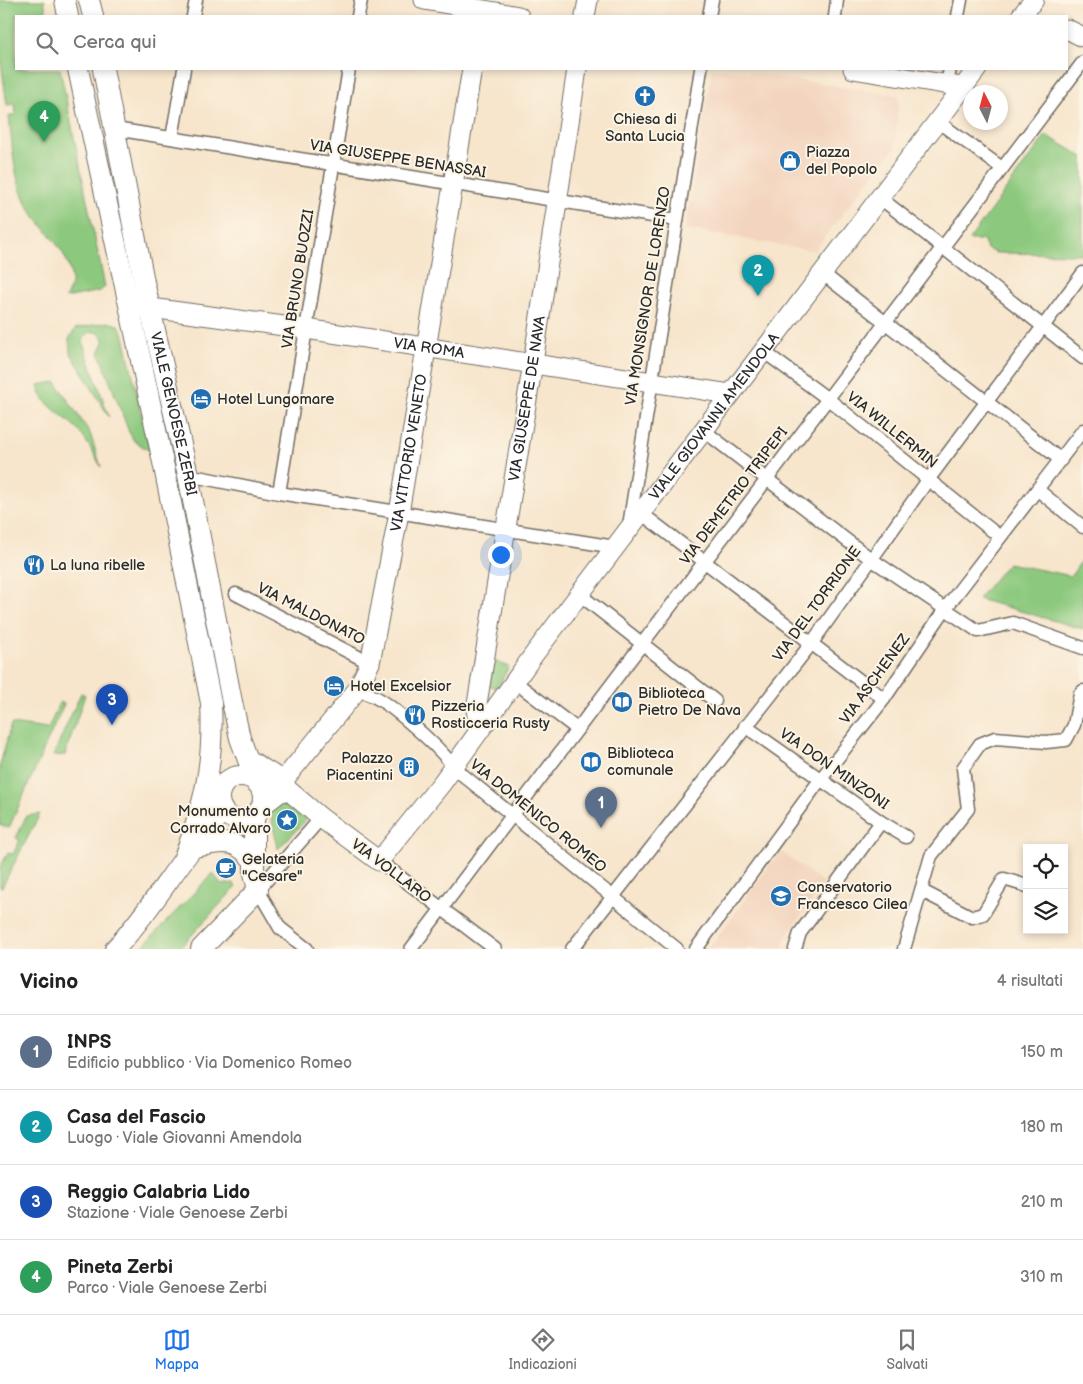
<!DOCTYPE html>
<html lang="it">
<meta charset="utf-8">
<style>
body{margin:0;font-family:"Balsamiq Sans",sans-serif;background:#f2f2f2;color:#222}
.controls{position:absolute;right:15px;bottom:15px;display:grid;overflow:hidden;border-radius:0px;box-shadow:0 2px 8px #0003}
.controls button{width:45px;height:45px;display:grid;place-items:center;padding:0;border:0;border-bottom:1px solid #e0e0e0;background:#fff;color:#222;font:25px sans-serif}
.compass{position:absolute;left:963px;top:85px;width:45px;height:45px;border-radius:50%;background:#fff;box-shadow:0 2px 8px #0003;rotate:354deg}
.you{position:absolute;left:500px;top:554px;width:18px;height:18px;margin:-12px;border:4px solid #fff;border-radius:50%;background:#1a73e8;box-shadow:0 0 0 8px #1a73e833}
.badge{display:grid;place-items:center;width:32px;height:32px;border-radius:50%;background:#1a73e8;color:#fff;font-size:16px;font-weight:700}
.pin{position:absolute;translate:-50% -41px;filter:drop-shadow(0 1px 2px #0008)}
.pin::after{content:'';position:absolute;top:26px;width:18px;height:15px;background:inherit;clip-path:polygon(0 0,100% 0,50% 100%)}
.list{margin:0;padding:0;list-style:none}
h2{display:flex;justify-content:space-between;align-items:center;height:65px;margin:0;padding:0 20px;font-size:21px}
h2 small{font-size:16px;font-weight:400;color:#767676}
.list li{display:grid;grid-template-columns:32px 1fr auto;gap:15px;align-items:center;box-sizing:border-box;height:75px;padding:0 20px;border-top:1px solid #e0e0e0}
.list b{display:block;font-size:19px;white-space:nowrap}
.list p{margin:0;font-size:16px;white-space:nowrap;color:#767676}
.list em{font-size:16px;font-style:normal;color:#767676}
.icon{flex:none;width:28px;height:28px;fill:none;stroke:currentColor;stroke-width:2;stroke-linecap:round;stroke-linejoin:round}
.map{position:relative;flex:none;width:1083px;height:949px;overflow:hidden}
.search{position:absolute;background:#fff;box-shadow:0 2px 8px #0003;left:15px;right:15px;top:15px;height:55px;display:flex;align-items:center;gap:12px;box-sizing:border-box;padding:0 18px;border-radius:0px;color:#767676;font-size:19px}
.sheet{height:365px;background:#fff}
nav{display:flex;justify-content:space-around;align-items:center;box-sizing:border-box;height:70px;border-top:1px solid #e0e0e0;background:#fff;font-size:14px;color:#767676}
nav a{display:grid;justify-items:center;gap:2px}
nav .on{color:#1a73e8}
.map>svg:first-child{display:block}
.built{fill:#f3d4be}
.green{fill:#8cc97e;stroke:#5c7a54}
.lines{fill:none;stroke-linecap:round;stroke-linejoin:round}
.street-casing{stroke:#726c63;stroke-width:15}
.secondary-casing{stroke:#726c63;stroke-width:21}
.primary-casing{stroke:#726c63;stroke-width:22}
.street{stroke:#fff;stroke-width:12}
.secondary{stroke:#fff;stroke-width:19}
.primary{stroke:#fff;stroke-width:20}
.labels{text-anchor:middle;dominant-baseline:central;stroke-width:4;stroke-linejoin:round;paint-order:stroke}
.poi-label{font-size:15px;fill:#2b2b2b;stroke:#fcf5e5;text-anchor:start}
.street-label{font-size:15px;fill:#2b2b2b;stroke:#fcf5e5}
</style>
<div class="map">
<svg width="1083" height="949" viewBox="0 0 1083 949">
<rect width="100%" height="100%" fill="#fcf5e5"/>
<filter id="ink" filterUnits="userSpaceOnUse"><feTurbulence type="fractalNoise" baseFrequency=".02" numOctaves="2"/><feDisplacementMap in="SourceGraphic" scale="10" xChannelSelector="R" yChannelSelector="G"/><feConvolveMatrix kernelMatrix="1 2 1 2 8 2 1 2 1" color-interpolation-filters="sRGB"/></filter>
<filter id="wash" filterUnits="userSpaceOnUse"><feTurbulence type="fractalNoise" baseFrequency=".0096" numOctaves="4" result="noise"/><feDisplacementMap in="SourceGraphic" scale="20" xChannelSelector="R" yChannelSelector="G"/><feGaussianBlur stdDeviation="1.12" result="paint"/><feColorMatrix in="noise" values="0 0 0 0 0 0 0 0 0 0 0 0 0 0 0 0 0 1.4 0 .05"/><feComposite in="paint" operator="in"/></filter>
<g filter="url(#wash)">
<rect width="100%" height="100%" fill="#f7e5cc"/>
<g class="built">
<polygon points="712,69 727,69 899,96 895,147 814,251 685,229"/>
<polygon points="780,851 824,883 784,940 783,949 709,949"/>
</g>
<g class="green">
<path d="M0 0H44L47 16H16V69H60L105 287 100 291 66 298C69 290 73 283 71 275 66 244 34 224 23 196 13 171 12 142 9 116L16 114 15 104 7 105 0 55Z"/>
<polygon points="1046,135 1083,157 1083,254 996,253 987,249 983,240 969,240"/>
<path d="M107 322 118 325 123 332 150 451 134 441 129 432 99 353 104 341C99 328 85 329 83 343L109 417 70 352 69 339 75 329Z"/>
<path d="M56 382 90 433 101 467C94 453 86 440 76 428 63 414 41 405 38 385Z"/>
<polygon points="1083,558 1083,629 978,599 1008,563 1071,576"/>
<polygon points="494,661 509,667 497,688 490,686"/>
<polygon points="81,693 85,695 65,755 53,756"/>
<polygon points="60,702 64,704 9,828 0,825 0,765 11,724 48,729"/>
<polygon points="285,798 307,819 278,849 270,812"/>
<polygon points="40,814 2,887 0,887 0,867 8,853 13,854 20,840 16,838 26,816"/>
<polygon points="213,873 221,885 233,883 236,887 179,949 140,949"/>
</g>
</g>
<g filter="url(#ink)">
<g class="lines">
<g class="street-casing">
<g id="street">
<polyline points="193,16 196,0"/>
<polyline points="358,16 361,0"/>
<polyline points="709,16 712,0"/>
<polyline points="835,16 837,0"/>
<polyline points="958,16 961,0"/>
<polyline points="947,83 950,69"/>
<polyline points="937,121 1002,168"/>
<polyline points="115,129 677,220"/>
<polyline points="172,138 184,69"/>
<polyline points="879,197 1083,358"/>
<polyline points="822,273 1061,460"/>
<polyline points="763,351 828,399 1000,537"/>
<polyline points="703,430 871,559 978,631 1013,623 1083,648"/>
<polyline points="188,475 279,493 615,547"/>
<polyline points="1038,490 1083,527"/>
<polyline points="279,493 349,69"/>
<polyline points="641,513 884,699"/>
<polyline points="629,526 701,69"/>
<polyline points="236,594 370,663"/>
<polyline points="579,594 715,701"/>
<polyline points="515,682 577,729"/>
<path d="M357 690C363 692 369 694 375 697 392 705 444 751 453 767L677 949"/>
<polyline points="745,726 881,822 906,837"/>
<polyline points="379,861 495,949"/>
<polyline points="922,891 972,917 983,914 1004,879 1027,886"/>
<polyline points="307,949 280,928 258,890 321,818"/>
<polyline points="411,949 1083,62"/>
<polyline points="572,949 811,644 928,480 1083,273"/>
<polyline points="696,949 820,780 884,699 945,609 1083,430"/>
<polyline points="795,949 800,933 881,822"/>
<polyline points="904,949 931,856 968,809 963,768 980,744 995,738 1046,742 1066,740 1074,725 1080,694 1083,691"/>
</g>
</g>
<g class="secondary-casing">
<g id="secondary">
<polyline points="424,0 519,16"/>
<polyline points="585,16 588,0"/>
<polyline points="1021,16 1034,0"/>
<polyline points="1067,29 1083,37"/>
<polyline points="853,69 962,87"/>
<path id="s1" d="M136 306 306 329 730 394"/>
<path id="s2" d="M480 729 476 710 533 363 577 69"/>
<path id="s3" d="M248 759 283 781 288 790 321 818 379 861 442 783 535 653 977 69"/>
<path id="s4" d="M272 782 283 781 357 690 370 663 399 513 472 69"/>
<polyline points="262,806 279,793 288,790"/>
</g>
</g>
<g class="primary-casing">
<g id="primary">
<polyline points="65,0 68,16"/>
<polyline points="89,0 93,16"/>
<path d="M78 69 164 467 211 703C214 763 205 804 183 860"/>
<path id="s5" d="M103 69 144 282 188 475 232 702 240 738 256 782"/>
<circle cx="241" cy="798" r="22"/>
<path d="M194 847C222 843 234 836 254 861"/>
<path d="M115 949C155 906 183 853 223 811"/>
<polyline points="201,949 258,890 254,873 254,816"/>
</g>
</g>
<use href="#street" class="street"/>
<use href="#secondary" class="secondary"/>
<use href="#primary" class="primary"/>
</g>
</g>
<defs>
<g id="church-disc" transform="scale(1.125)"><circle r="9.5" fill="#1f6fb2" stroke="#fcf5e5"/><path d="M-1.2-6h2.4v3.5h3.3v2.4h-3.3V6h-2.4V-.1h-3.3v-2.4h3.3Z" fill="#fff"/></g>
<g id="shop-disc" transform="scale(1.125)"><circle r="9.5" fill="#1f6fb2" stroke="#fcf5e5"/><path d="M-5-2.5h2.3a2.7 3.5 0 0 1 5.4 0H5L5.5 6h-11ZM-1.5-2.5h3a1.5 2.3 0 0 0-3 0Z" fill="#fff"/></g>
<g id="hotel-disc" transform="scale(1.125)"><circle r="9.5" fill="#1f6fb2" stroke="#fcf5e5"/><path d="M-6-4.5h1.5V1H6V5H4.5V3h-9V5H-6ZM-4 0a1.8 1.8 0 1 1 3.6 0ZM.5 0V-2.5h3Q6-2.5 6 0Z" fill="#fff"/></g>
<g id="restaurant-disc" transform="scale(1.125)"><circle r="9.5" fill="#1f6fb2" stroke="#fcf5e5"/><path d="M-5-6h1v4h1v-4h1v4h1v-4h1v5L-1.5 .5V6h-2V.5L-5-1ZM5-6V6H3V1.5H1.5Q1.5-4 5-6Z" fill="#fff"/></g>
<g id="library-disc" transform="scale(1.125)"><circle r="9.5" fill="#1f6fb2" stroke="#fcf5e5"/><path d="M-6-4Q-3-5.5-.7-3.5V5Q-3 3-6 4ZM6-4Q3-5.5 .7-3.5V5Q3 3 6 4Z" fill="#fff"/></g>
<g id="building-disc" transform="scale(1.125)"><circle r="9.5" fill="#1f6fb2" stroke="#fcf5e5"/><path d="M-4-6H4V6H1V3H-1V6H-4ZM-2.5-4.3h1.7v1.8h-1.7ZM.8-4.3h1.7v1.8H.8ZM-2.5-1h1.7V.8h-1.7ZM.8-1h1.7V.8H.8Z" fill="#fff"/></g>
<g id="sight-disc" transform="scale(1.125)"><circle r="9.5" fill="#1f6fb2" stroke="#fcf5e5"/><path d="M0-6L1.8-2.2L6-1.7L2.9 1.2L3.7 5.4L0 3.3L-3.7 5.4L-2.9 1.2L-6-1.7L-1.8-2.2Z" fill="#fff"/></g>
<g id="cafe-disc" transform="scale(1.125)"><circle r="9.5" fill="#1f6fb2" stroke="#fcf5e5"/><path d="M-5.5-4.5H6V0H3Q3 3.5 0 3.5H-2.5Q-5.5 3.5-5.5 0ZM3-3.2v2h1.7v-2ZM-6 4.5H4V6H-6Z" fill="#fff"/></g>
<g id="school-disc" transform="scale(1.125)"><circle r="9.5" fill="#1f6fb2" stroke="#fcf5e5"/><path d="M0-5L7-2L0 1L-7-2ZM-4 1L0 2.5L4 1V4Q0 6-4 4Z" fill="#fff"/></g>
</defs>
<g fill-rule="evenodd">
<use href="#church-disc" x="645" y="96"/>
<use href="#shop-disc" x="790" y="161"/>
<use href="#hotel-disc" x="201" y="399"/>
<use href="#restaurant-disc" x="34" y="565"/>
<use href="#hotel-disc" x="334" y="686"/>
<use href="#library-disc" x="622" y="702"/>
<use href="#restaurant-disc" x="415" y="715"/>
<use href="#library-disc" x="591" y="762"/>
<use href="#building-disc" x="409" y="767"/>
<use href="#sight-disc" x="287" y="820"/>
<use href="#cafe-disc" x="226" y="868"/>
<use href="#school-disc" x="781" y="896"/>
</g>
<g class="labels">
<g class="poi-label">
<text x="645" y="119" text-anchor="middle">Chiesa di<tspan x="645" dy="17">Santa Lucia</tspan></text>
<text x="806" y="152">Piazza<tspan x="806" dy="17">del Popolo</tspan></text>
<text x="217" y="399">Hotel Lungomare</text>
<text x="50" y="565">La luna ribelle</text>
<text x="350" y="686">Hotel Excelsior</text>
<text x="638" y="693">Biblioteca<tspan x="638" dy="17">Pietro De Nava</tspan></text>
<text x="431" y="706">Pizzeria<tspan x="431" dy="17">Rosticceria Rusty</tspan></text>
<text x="607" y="753">Biblioteca<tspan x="607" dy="17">comunale</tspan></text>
<text x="393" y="758" text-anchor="end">Palazzo<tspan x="393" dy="17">Piacentini</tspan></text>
<text x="271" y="811" text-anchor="end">Monumento a<tspan x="271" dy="17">Corrado Alvaro</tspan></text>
<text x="242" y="859">Gelateria<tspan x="242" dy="17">"Cesare"</tspan></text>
<text x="797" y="887">Conservatorio<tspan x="797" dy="17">Francesco Cilea</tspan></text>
</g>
<g class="street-label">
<text transform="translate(398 159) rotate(9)">VIA GIUSEPPE BENASSAI</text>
<text transform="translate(298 279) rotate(-81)">VIA BRUNO BUOZZI</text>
<text transform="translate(648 296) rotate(-81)">VIA MONSIGNOR DE LORENZO</text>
<text stroke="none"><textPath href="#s1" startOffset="296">VIA ROMA</textPath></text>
<text stroke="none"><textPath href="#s2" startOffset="335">VIA GIUSEPPE DE NAVA</textPath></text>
<text stroke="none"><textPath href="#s5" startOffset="352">VIALE GENOESE ZERBI</textPath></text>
<text stroke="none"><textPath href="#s3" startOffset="724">VIALE GIOVANNI AMENDOLA</textPath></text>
<text transform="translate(892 430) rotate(39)">VIA WILLERMIN</text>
<text stroke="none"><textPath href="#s4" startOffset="372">VIA VITTORIO VENETO</textPath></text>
<text transform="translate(734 496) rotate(-53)">VIA DEMETRIO TRIPEPI</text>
<text transform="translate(817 604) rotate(-54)">VIA DEL TORRIONE</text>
<text transform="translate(311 614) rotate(27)">VIA MALDONATO</text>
<text transform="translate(875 679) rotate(-54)">VIA ASCHENEZ</text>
<text transform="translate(834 769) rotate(35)">VIA DON MINZONI</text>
<text transform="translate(538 816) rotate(39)">VIA DOMENICO ROMEO</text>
<text transform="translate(391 871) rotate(37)">VIA VOLLARO</text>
</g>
</g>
</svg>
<div class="controls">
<button><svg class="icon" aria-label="locate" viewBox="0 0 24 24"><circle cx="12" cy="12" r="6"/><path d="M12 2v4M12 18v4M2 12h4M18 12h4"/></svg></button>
<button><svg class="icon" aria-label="layers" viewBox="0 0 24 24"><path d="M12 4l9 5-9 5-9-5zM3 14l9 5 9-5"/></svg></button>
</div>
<svg class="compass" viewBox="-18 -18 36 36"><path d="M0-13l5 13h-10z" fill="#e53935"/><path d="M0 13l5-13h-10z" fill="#767676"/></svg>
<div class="you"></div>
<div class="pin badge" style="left:601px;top:828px;background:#5c6f8a">1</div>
<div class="pin badge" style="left:758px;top:296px;background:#0f9aa8">2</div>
<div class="pin badge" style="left:112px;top:725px;background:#1a4fb4">3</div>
<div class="pin badge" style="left:44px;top:142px;background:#2e9e5b">4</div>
<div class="search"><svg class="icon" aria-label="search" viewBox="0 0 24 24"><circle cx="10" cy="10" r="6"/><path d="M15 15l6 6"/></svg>Cerca qui</div>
</div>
<section class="sheet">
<h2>Vicino<small>4 risultati</small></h2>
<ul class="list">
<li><span class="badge" style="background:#5c6f8a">1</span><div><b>INPS</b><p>Edificio pubblico · Via Domenico Romeo</p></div><em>150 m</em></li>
<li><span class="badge" style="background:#0f9aa8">2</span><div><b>Casa del Fascio</b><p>Luogo · Viale Giovanni Amendola</p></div><em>180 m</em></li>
<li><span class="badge" style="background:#1a4fb4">3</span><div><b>Reggio Calabria Lido</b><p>Stazione · Viale Genoese Zerbi</p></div><em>210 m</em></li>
<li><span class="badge" style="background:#2e9e5b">4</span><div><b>Pineta Zerbi</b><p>Parco · Viale Genoese Zerbi</p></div><em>310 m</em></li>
</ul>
</section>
<nav>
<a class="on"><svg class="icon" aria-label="map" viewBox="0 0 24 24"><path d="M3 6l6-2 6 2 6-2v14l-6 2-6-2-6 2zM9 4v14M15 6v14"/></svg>Mappa</a>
<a><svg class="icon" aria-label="directions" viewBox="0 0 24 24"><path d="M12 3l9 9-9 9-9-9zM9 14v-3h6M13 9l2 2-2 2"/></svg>Indicazioni</a>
<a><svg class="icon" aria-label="saved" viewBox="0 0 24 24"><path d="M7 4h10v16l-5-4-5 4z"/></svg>Salvati</a>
</nav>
